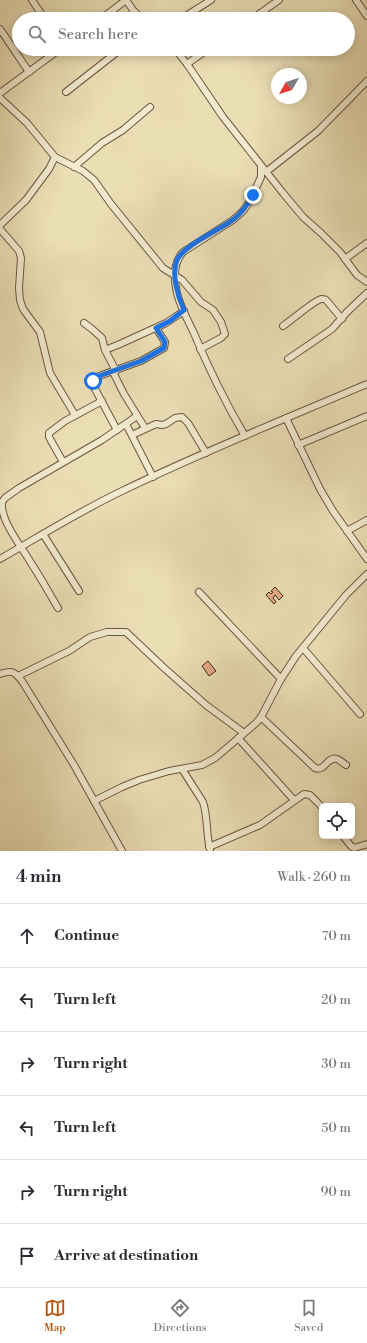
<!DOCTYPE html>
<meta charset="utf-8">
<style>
body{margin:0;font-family:"Libre Bodoni",serif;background:#f7f7f7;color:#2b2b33}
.controls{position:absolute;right:12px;bottom:12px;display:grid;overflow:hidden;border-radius:6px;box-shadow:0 2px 10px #0003}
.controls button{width:36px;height:36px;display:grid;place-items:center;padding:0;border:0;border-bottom:1px solid #e1e1e2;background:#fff;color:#2b2b33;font:20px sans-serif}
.compass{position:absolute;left:271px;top:68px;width:36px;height:36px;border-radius:50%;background:#fff;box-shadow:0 2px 10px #0003;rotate:231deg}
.stop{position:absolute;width:12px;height:12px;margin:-9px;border:3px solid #1a73e8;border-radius:50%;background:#fff}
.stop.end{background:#1a73e8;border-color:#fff;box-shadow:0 1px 4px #0008}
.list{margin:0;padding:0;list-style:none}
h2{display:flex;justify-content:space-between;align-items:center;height:52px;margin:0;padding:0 16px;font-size:17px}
h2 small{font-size:13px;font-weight:400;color:#7c7c81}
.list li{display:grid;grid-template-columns:26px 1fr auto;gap:12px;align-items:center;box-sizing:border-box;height:64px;padding:0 16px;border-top:1px solid #e1e1e2}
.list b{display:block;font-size:15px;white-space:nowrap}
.list em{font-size:13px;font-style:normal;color:#7c7c81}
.icon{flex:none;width:22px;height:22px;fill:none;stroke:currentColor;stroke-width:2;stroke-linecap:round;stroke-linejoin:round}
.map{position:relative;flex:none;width:367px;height:851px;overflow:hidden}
.search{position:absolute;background:#fff;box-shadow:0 2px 10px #0003;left:12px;right:12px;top:12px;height:44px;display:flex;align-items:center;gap:10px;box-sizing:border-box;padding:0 14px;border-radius:22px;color:#7c7c81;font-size:15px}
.sheet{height:436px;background:#fff}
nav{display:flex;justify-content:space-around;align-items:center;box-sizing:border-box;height:56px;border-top:1px solid #e1e1e2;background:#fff;font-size:11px;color:#7c7c81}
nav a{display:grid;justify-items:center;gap:2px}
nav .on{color:#b45309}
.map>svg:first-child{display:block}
.building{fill:#e5ab88;stroke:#432719}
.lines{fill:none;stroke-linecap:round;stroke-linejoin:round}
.minor-casing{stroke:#6d5540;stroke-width:8}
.minor{stroke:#f1eacf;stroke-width:6}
.route{stroke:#1a73e8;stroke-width:5}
</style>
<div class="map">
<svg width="367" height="851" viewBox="0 0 367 851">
<rect width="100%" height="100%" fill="#eadeb5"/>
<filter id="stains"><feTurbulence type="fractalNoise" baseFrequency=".005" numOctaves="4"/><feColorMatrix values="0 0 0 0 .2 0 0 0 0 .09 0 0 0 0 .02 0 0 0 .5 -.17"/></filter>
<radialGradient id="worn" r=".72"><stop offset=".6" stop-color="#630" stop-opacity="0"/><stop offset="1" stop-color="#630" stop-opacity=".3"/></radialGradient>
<g class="building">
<polygon points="275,587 283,596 279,600 275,595 273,598 276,602 274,604 266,595 269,592 271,594 273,592 271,591"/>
<polygon points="208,661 216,671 209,676 202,666"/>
</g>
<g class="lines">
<g class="minor-casing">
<g id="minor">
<polyline points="32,0 42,15"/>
<polyline points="126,0 133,10 142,19"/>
<polyline points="356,0 367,16"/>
<polyline points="101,19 126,0"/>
<polyline points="181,19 211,0"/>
<polyline points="252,19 279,0"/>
<polyline points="0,29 29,72"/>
<polyline points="175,49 187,64 223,117 283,193 303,217 321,233 340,252 357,275 367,282"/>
<polyline points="187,64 208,49"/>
<polyline points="66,92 121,49"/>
<polyline points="0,93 60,49"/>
<polyline points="0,98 27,123 55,157 83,171 94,180 111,204 163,268 182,280 201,302 213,310 221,322 225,334 221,338 200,349"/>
<polyline points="74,167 102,143 123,130 150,107"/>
<polyline points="266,172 318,131 367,81"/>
<polyline points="0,225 26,200 49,169 55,157"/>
<polyline points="0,229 19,251 21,258 19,288 20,300 23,309 40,332 50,373 75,415"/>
<polyline points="345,259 367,243"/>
<polyline points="84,323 92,329 102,338 105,350 116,371"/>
<path d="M283 326C292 320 312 302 321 299 325 299 325 299 327 301L342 319"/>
<polyline points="105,350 120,344 166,323 184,311"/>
<polyline points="288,359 332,329 347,312 367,293"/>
<polyline points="113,372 124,394 145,428"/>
<polyline points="286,418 320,489 333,511 367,559"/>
<polyline points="126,424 153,477"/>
<polyline points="117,430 94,387 93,381 99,376 141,361 164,348 165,342 156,328"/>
<polyline points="132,435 156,424 162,425 166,424 175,418 182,417 188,423 206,453"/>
<path d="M245 436C225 402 208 367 193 331 187 319 180 306 177 293 174 280 173 263 183 252L233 220 243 211 250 201 261 177V166"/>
<polyline points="298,445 367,416"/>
<polyline points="63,462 49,437 49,433 65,421 102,401"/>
<polyline points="347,531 367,520"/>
<polyline points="43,534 79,591"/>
<path d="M0 559C40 536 80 511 122 491 202 452 285 419 367 384"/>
<polyline points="199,592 281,679"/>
<path d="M58 608C49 593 41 578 31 563 22 547 0 521 2 502L5 498 19 488 102 440 137 416"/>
<polyline points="303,648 360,714"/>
<path d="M0 674C12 670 14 671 22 681L74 765 122 851"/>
<polyline points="18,676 69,651 90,637 107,632 126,632 163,667 206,705 244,733"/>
<path d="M261 717 315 768C325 772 327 756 337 759 340 760 343 763 346 765"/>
<polyline points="238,738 294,800"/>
<path d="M182 769 203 802C208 817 206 834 210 849"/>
<polyline points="94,801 122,787 139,780 169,771 202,765 215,758 221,753 256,723 261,717 281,679 296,656 346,595 367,574"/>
<polyline points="343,836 351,846 354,848 367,844"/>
<polyline points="209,847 260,825 304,794 310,795 322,807"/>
</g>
</g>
<use href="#minor" class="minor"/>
</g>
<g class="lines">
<path class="route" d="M93 381 99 376 141 361 164 348 165 342 156 328 170 321 184 310C178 297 171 274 177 260 185 244 220 230 234 219 243 212 248 204 253 195"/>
</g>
<rect width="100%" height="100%" filter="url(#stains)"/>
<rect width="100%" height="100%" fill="url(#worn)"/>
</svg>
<div class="controls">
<button><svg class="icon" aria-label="locate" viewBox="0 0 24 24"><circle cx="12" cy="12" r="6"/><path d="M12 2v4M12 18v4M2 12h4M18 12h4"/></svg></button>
</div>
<svg class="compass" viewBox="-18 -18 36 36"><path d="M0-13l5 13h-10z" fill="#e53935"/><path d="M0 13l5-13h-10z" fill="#7c7c81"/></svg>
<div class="stop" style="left:93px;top:381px"></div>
<div class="stop end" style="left:253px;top:195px"></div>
<div class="search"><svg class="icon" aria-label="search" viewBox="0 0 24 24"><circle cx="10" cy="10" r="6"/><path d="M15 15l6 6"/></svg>Search here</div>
</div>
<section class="sheet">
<h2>4 min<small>Walk · 260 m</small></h2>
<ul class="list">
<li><svg class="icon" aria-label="ahead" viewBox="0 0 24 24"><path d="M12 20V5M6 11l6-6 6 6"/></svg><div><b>Continue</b></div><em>70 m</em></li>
<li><svg class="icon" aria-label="left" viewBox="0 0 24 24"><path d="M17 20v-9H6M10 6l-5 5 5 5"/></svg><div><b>Turn left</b></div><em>20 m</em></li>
<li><svg class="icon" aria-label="right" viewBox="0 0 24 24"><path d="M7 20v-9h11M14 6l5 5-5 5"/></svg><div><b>Turn right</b></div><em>30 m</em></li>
<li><svg class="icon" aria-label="left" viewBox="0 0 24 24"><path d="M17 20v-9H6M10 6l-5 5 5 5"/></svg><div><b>Turn left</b></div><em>50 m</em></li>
<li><svg class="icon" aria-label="right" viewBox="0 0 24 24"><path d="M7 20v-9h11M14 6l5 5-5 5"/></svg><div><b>Turn right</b></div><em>90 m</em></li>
<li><svg class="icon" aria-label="arrive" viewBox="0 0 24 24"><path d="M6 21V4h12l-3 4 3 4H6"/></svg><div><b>Arrive at destination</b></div></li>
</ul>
</section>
<nav>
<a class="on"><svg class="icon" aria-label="map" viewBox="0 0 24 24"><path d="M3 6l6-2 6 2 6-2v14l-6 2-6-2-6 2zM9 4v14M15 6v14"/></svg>Map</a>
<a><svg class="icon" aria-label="directions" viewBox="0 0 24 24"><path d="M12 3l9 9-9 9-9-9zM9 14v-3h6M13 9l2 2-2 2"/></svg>Directions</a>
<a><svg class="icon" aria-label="saved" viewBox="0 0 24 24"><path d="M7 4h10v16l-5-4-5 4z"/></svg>Saved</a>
</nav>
